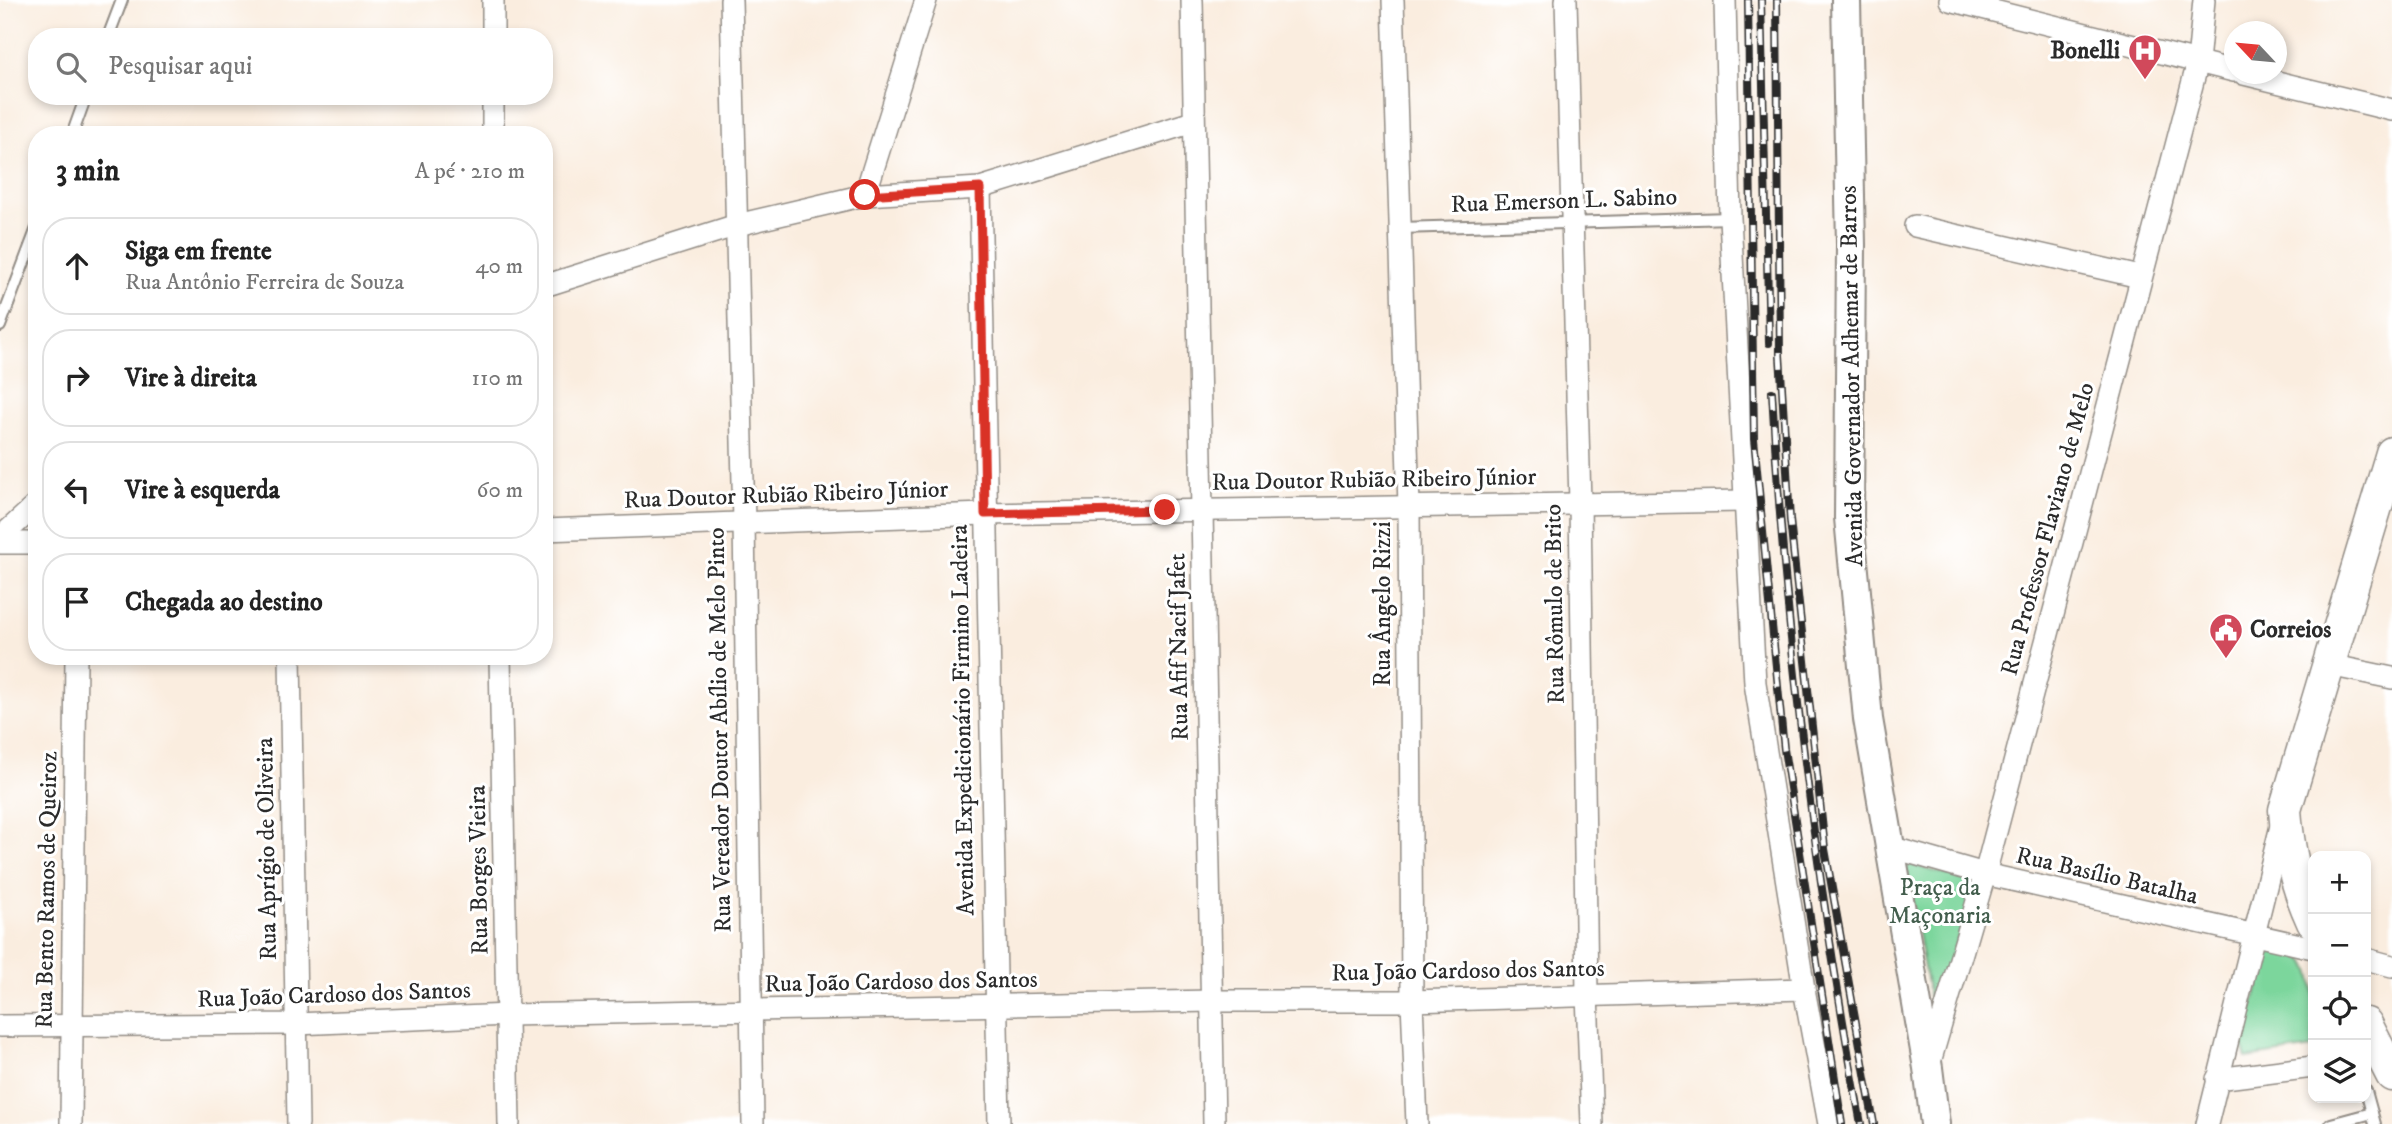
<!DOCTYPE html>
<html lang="pt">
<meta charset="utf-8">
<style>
body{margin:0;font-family:"IM FELL DW Pica",serif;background:#f2f2f2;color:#222}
.controls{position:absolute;right:21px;bottom:21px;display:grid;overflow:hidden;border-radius:14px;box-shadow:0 4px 10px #0003}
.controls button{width:63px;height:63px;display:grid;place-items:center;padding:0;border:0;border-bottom:2px solid #e0e0e0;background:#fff;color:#222;font:35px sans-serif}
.compass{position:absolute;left:2224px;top:21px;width:63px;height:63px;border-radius:50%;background:#fff;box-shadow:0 4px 10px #0003;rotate:296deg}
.stop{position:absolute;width:21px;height:21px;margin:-16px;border:5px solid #d93025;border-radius:50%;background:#fff}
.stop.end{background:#d93025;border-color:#fff;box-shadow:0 2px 7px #0008}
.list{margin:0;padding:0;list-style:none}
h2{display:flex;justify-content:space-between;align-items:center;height:91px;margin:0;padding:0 28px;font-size:30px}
h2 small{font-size:23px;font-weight:400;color:#767676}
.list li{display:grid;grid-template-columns:46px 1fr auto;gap:21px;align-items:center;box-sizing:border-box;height:98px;margin:0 14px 14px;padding:0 14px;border:2px solid #e0e0e0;border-radius:28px}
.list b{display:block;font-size:26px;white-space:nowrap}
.list p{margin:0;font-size:23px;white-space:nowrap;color:#767676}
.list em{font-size:23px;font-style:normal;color:#767676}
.icon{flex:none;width:38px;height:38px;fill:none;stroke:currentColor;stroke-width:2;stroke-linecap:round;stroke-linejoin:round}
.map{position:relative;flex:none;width:2392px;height:1124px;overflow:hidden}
.search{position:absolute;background:#fff;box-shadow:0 4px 10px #0003;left:28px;top:28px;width:525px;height:77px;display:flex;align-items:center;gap:18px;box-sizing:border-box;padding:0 24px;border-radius:28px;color:#767676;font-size:26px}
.panel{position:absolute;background:#fff;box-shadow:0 4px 10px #0003;left:28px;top:126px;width:525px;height:539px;border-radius:28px}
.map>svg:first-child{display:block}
.green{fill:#7cd69c;stroke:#548064;stroke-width:2}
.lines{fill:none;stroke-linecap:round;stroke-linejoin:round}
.service-casing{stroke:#928c85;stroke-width:14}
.minor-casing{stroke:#928c85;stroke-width:24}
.secondary-casing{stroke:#928c85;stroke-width:32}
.primary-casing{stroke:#928c85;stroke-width:35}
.service{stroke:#fff;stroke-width:10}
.minor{stroke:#fff;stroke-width:21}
.secondary{stroke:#fff;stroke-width:28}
.primary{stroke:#fff;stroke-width:32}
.rail-casing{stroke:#2b2b2b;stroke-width:8}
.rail{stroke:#fff;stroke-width:5;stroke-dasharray:16;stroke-linecap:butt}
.route{stroke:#d93025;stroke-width:9}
.labels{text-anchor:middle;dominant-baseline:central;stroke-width:6;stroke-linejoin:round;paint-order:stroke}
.poi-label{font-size:24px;font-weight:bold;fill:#2b2b2b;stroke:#fff;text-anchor:end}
.street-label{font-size:24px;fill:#2b2b2b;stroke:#fff}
.park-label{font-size:24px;fill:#435e4d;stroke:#fff}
</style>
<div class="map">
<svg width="2392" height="1124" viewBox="0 0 2392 1124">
<rect width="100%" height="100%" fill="#fff"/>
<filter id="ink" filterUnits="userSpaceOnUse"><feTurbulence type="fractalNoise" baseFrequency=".0143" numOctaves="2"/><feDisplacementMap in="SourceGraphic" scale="14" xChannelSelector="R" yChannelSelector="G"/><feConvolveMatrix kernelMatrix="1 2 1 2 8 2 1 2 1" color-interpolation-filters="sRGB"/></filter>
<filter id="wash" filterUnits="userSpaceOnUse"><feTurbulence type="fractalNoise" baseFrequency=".00686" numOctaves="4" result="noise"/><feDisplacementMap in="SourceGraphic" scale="28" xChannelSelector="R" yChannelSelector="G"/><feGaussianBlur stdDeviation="1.57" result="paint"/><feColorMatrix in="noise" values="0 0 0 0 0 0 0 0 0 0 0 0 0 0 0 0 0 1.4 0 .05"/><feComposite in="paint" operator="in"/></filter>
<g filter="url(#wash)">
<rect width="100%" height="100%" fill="#faeddf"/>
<g class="green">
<polygon points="1905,863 1977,883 1932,1012"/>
<path d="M2268 952C2275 952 2289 950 2296 953 2322 965 2313 1024 2313 1048L2246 1058 2242 1045Z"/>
</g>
</g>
<g filter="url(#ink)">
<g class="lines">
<g class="service-casing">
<g id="service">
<polyline points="108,37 122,0"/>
<polyline points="72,135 86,96"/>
<polyline points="1400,228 1730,218"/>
<polyline points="0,326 37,228"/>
<polyline points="2366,1091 2375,1124"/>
<polyline points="2331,1124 2372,1113"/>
</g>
</g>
<g class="minor-casing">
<g id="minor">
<polyline points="493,0 493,37"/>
<polyline points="731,0 744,522 753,1124"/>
<polyline points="1192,0 1214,1124"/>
<polyline points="1393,0 1409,506 1412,1001 1417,1124"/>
<polyline points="1566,0 1580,502 1587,994 1592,1124"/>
<polyline points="1725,0 1730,218 1755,683 1804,989 1829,1124"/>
<polyline points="1950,0 2234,71"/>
<polyline points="2244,74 2392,110"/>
<polyline points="493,96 493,135"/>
<polyline points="980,188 999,1124"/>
<polyline points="865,195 926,0"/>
<polyline points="1915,226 2140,277"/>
<polyline points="544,286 737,225 865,195 980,188 1193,122"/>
<polyline points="544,530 985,514 1743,501"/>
<polyline points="0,538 37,504"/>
<polyline points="0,543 37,543"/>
<polyline points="290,656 298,1124"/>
<polyline points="500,656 509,1124"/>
<polyline points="2329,665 2392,678"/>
<polyline points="1890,847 1985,874 2313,948"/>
<polyline points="2366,959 2392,966"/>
<polyline points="0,1026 296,1024 508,1015 1212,1001 1412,1001 1804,989"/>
<polyline points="1930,1062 1985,874 2198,62 2204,0"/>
<polyline points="2217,1079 2313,1067"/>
<polyline points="71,1124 76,656"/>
<polyline points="2207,1124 2281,826"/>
</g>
</g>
<g class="secondary-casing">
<polyline id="secondary" points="1846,0 1851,245 1849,518 1868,719 1928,1068 1935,1124"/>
</g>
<g class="primary-casing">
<g id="primary">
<path d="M2313 922C2296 885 2288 851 2285 810L2392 453"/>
<polyline points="2366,1024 2392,1075"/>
</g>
</g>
<use href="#service" class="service"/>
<use href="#minor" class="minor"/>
<use href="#secondary" class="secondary"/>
<use href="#primary" class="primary"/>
<g class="rail-casing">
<g id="rail">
<polyline points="1748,0 1754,439 1784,749 1842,1124"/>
<polyline points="1761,0 1769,343"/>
<polyline points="1777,0 1780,355 1790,520 1825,849 1874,1124"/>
<path d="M1772 392C1785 638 1816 881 1861 1124"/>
</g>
</g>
<use href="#rail" class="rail"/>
</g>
</g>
<g class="lines" filter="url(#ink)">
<polyline class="route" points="865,195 980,188 985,514 1165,510"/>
</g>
<defs>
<g id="hospital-pin" transform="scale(1.75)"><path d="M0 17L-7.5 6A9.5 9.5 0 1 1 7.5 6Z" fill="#d1495b" stroke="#fff"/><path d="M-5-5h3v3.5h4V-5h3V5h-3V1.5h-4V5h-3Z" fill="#fff"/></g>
<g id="civic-pin" transform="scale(1.75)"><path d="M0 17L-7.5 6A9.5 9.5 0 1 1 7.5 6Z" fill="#d1495b" stroke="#fff"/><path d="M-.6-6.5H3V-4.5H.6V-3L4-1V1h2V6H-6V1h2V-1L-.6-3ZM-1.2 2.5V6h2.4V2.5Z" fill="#fff"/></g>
</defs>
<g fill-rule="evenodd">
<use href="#hospital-pin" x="2145" y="51"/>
<use href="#civic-pin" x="2226" y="630"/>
</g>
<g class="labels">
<g class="poi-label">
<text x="2120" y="51">Bonelli</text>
<text x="2250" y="630" text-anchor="start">Correios</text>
</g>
<g class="street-label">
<text transform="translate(1564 201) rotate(-2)">Rua Emerson L. Sabino</text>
<text transform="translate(1852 376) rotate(-91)">Avenida Governador Adhemar de Barros</text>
<text transform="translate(1374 480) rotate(-1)">Rua Doutor Rubião Ribeiro Júnior</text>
<text transform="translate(786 495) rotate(-2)">Rua Doutor Rubião Ribeiro Júnior</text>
<text transform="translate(2048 529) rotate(-75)">Rua Professor Flaviano de Melo</text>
<text transform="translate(1383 604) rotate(-90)">Rua Ângelo Rizzi</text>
<text transform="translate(1555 604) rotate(-91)">Rua Rômulo de Brito</text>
<text transform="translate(1179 647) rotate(-91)">Rua Afif Nacif Jafet</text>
<text transform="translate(963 720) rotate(-91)">Avenida Expedicionário Firmino Ladeira</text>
<text transform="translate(720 730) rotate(-91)">Rua Vereador Doutor Abílio de Melo Pinto</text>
<text transform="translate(267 849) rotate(-91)">Rua Aprígio de Oliveira</text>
<text transform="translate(479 870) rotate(-91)">Rua Borges Vieira</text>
<text transform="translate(2107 876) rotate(13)">Rua Basílio Batalha</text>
<text transform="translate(47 890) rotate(-89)">Rua Bento Ramos de Queiroz</text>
<text transform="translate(1468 971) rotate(-1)">Rua João Cardoso dos Santos</text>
<text transform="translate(901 982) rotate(-1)">Rua João Cardoso dos Santos</text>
<text transform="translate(334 995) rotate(-2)">Rua João Cardoso dos Santos</text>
</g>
<g class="park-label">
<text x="1940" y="888">Praça da<tspan x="1940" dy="28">Maçonaria</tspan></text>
</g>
</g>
</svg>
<div class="controls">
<button>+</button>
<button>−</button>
<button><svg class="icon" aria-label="locate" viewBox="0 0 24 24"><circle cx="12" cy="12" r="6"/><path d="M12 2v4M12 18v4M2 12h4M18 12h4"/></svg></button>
<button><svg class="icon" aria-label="layers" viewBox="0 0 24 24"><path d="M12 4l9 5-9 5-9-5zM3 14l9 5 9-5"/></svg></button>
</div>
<svg class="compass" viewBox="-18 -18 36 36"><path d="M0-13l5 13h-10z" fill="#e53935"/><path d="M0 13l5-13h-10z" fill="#767676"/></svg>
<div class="stop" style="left:865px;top:195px"></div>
<div class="stop end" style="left:1165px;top:510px"></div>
<div class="search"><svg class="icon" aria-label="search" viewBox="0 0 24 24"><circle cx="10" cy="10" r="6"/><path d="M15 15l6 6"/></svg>Pesquisar aqui</div>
<section class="panel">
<h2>3 min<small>A pé · 210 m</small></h2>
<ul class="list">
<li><svg class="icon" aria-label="ahead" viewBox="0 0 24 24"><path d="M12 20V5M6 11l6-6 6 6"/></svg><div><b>Siga em frente</b><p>Rua Antônio Ferreira de Souza</p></div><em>40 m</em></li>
<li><svg class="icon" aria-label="right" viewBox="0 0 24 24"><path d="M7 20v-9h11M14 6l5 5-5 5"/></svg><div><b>Vire à direita</b></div><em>110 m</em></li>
<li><svg class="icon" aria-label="left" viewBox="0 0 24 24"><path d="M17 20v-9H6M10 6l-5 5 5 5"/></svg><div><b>Vire à esquerda</b></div><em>60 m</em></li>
<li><svg class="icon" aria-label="arrive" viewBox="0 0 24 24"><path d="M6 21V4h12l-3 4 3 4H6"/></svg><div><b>Chegada ao destino</b></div></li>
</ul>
</section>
</div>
